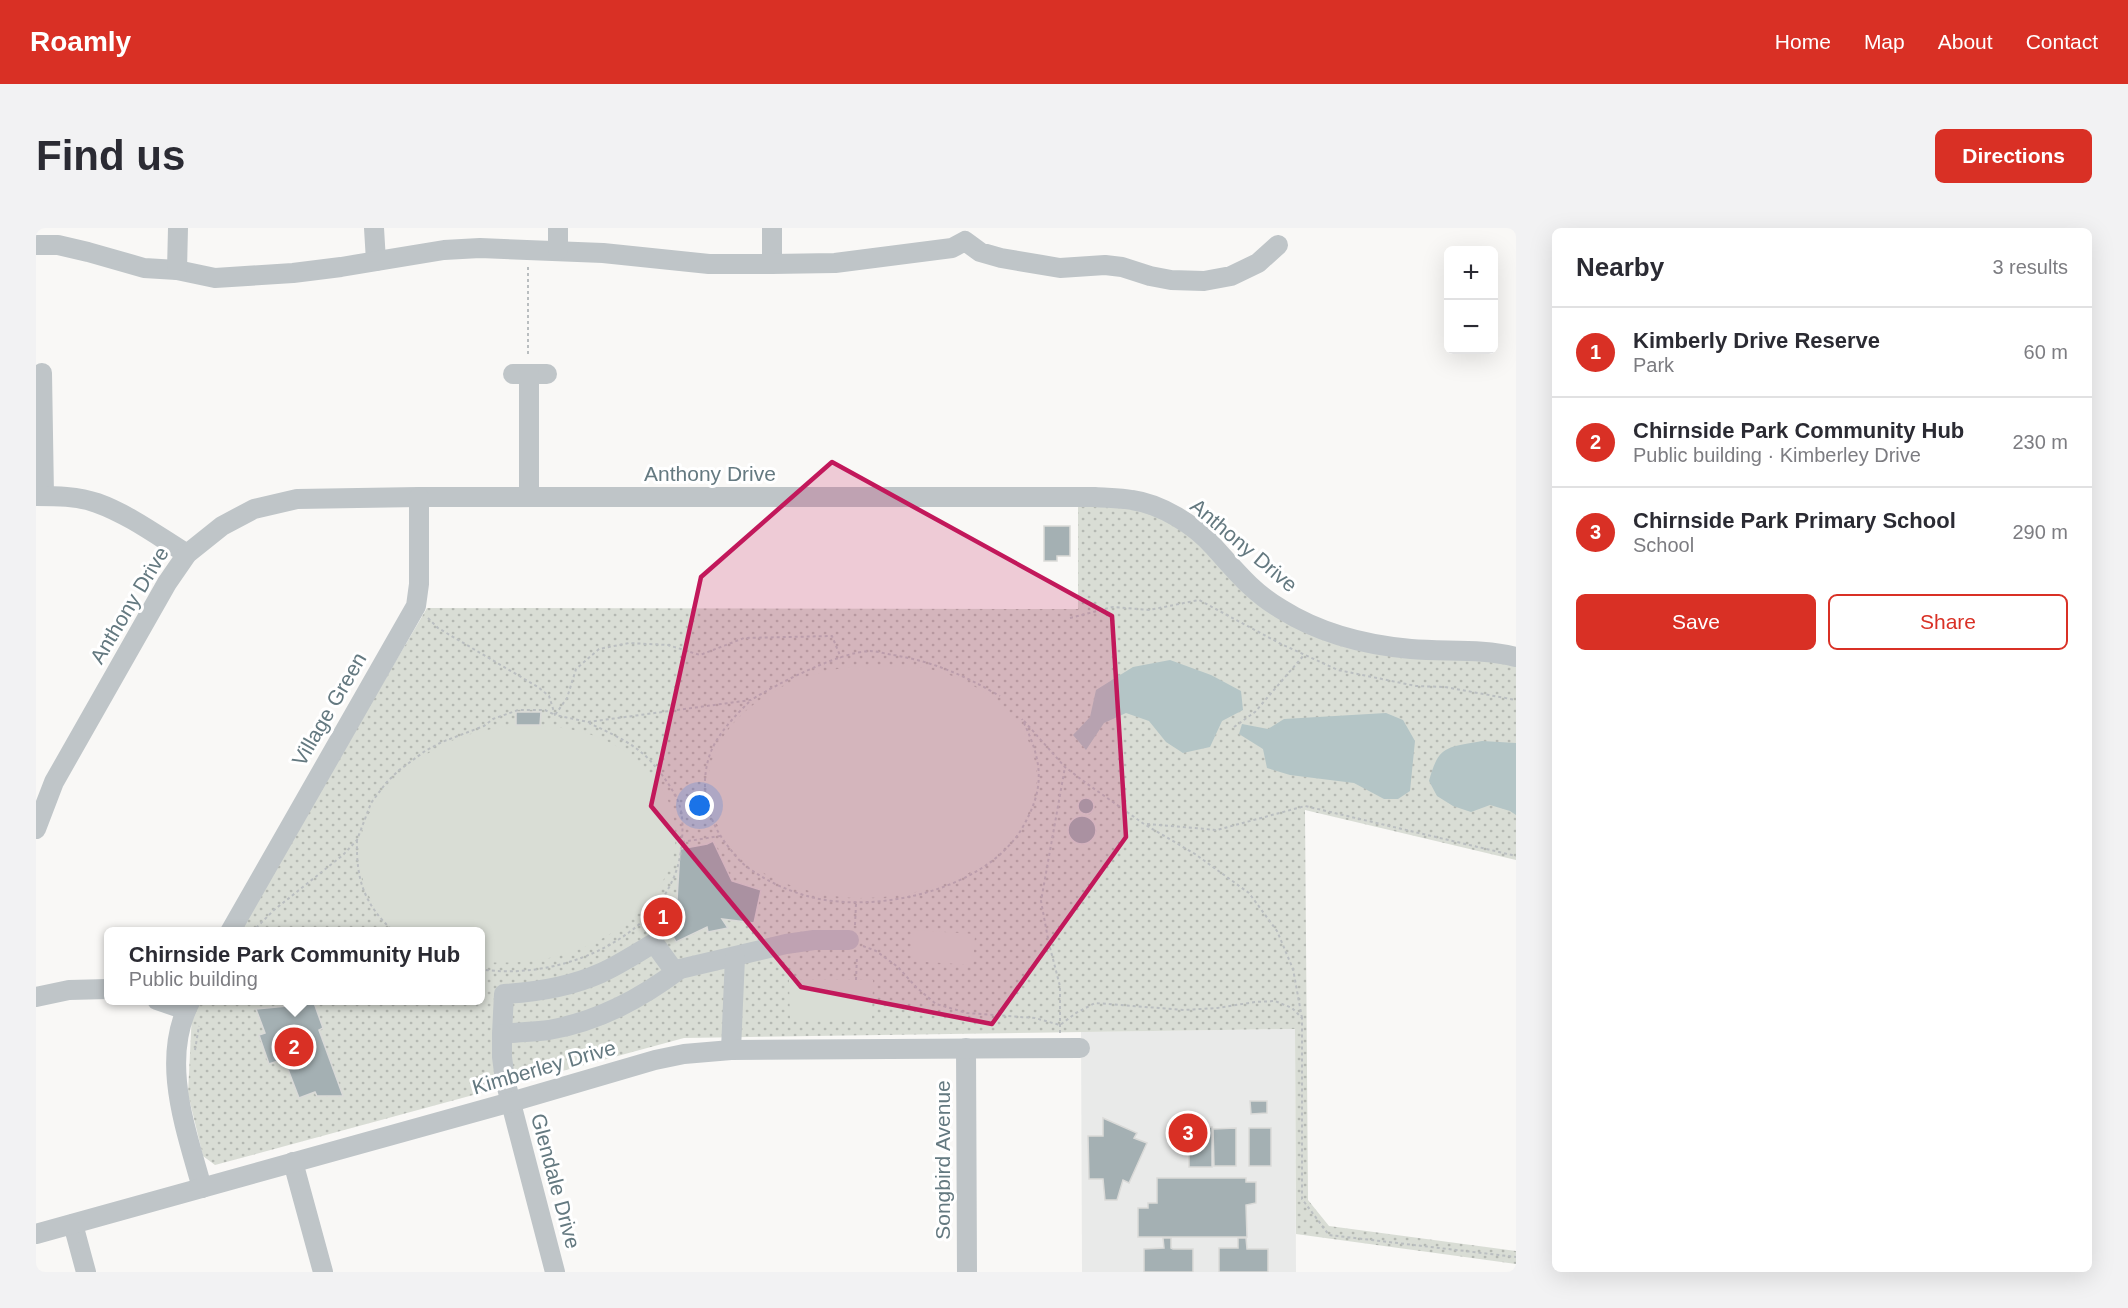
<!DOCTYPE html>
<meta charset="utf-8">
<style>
body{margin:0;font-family:Helvetica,sans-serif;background:#f2f2f3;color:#2b2b33}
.controls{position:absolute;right:18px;top:18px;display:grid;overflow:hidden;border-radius:9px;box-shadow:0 6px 24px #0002}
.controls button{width:54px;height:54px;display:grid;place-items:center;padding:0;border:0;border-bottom:2px solid #e1e1e2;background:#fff;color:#2b2b33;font:30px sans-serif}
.you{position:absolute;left:664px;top:578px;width:21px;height:21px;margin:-15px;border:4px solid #fff;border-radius:50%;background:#1a73e8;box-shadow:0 0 0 9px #1a73e833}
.badge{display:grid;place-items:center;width:39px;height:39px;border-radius:50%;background:#d93025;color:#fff;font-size:20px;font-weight:700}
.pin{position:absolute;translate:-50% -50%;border:3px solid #fff;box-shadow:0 2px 6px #0006}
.popup{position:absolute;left:68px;top:699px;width:381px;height:78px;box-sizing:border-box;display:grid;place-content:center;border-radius:9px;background:#fff;filter:drop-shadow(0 2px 4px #0005);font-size:20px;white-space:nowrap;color:#7c7c81}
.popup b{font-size:22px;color:#2b2b33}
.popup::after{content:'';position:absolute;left:50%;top:100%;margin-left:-12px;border:12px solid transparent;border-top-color:#fff}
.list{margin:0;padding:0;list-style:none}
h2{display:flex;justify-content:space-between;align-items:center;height:78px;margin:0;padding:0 24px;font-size:26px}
h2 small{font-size:20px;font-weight:400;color:#7c7c81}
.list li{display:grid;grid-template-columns:39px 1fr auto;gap:18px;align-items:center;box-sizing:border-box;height:90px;padding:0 24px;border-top:2px solid #e1e1e2}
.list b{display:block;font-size:22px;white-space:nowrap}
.list p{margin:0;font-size:20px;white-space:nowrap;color:#7c7c81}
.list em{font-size:20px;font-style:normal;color:#7c7c81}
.actions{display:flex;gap:12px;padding:18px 24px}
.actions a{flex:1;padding:14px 0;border:2px solid #d93025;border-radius:9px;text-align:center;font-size:21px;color:#d93025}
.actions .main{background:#d93025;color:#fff}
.map{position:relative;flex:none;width:1480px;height:1044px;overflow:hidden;border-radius:9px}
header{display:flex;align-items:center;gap:36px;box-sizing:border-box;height:84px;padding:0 30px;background:#d93025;color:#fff}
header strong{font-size:28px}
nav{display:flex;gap:33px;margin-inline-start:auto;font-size:21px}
.intro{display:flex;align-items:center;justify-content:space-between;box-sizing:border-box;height:144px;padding:0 36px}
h1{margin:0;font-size:42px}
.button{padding:15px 27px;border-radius:9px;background:#d93025;color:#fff;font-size:21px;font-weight:700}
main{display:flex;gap:36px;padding:0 36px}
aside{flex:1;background:#fff;border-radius:9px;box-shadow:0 6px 24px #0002}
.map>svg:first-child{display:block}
.built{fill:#e9eae9}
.green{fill:url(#green-dots)}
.pitch{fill:#d9ddd5}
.water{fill:#b4c5c6}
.building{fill:#a4b0b3;stroke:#dadad8;stroke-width:1.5}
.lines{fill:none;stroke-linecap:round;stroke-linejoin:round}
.path{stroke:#babec0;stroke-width:2;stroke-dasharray:3 3;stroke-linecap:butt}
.minor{stroke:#bfc5c8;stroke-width:20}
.marked{fill:#c2185b;fill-opacity:0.2;stroke:#c2185b;stroke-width:4.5;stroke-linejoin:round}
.labels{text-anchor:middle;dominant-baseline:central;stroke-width:6;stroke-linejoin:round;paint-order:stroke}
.street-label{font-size:21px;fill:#647980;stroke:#fff}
</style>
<header>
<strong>Roamly</strong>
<nav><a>Home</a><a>Map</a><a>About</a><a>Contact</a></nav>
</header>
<div class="intro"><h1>Find us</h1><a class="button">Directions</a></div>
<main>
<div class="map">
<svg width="1480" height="1044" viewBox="0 0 1480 1044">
<defs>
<pattern id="green-dots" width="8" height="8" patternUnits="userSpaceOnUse" patternTransform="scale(1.5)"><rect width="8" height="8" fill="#d9ddd5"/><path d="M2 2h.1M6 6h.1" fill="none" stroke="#b4b8b2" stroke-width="1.8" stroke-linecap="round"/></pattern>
</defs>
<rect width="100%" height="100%" fill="#f9f8f6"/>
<polygon class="built" points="1259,801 1260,1044 1046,1044 1045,804"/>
<polygon class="green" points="1042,278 1094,280 1128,289 1160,311 1252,393 1480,437 1480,632 1269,582 1272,972 1293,998 1480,1023 1480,1036 1260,1006 1259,801 648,810 179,937 167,928 152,866 156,784 162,772 444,772 444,704 201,703 391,380 1042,381"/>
<g class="pitch">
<path d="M834 437C858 437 882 437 905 444 959 461 1012 506 998 569 995 582 988 594 980 605 944 653 880 670 823 670 800 670 778 665 757 658 672 630 640 543 712 481 746 452 791 440 834 437Z"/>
<path d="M469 498C494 498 521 497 546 504 622 524 672 602 615 670 607 679 599 689 589 696 545 728 500 737 447 734H444V704L363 703C346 692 332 671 327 652 308 587 365 534 420 511 435 505 452 502 469 498Z"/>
<polygon points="876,702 939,706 937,737 875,733"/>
<polygon points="753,752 837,752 836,791 754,791"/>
</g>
<g class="water">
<polygon points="1134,432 1175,447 1205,463 1207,482 1186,493 1174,519 1147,525 1130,514 1113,493 1090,485 1068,495 1050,522 1037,507 1054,489 1060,462 1097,439"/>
<polygon points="1350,485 1367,492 1379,513 1374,563 1362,571 1348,571 1318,555 1254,547 1231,540 1227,521 1203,506 1206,496 1232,501 1248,491"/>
<path d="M1446 513 1480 515V587L1474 583 1454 577 1435 584 1417 578 1401 568 1393 553C1403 516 1411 520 1446 513Z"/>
</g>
<g class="building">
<polygon points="1008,298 1034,298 1034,328 1021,328 1021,333 1008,333"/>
<polygon points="480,484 505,484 504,497 480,497"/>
<circle cx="1050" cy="578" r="8"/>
<circle cx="1046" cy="602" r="14"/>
<polygon points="677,613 696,653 725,662 718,695 686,691 692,700 672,704 671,699 640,714 624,685 641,672 644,621 671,616"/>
<polygon points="258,772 277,772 287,800 283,802 307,868 281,868 279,864 263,870 248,831 233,836 223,807 229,805 220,781 251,778"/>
<polygon points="1214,873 1231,873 1231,885 1215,886"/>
<polygon points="1067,890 1101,905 1098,910 1111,915 1093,955 1087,952 1081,972 1069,972 1067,951 1053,951 1052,908 1067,908"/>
<rect x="1153" y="899" width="23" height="40"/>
<polygon points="1200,900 1200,938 1178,938 1177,901"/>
<rect x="1213" y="900" width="22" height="38"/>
<polygon points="1121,950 1210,950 1210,954 1220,954 1220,975 1210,977 1211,1009 1102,1009 1102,980 1112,980 1112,975 1121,975"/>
<polygon points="1127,1010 1135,1010 1135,1020 1137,1021 1157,1021 1157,1044 1108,1044 1108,1021 1128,1020"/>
<polygon points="1202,1010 1210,1010 1211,1021 1232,1021 1232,1044 1183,1044 1183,1020 1202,1020"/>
</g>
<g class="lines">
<g class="path">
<polyline points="492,39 492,129"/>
<path d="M392 390 402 400 502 459 513 468 519 487 552 494 715 472C741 456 803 424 834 423 841 423 850 426 857 427 899 434 927 447 964 468"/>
<polyline points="1034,390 1077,379 1113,382 1163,372 1245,416 1302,442 1380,458 1409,459 1480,472"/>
<path d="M713 474C698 489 680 507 673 529 663 562 672 595 695 622 699 627 704 634 710 638 728 652 750 662 771 668 837 687 947 663 985 602 1010 560 1007 534 986 491"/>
<polyline points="988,493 1029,539 1050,555 1108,596 1159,626 1213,665 1241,703 1257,741 1266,790"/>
<polyline points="1198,499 1219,484 1268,427"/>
<polyline points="1111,596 1181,602 1269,578 1480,628"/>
<path d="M321 612C320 652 328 676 358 704"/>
<polyline points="646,614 684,608"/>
<polyline points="819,697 820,676"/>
<polyline points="216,704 238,682 307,627 321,612 335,575 350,555 362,543 389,523 406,514 448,498 457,491 482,482 509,482 519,487 531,470 540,441 563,421 593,415 632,417 664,427 708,410 796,408 805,430"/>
<polyline points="827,718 840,723 862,739 880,759 900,776 931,785 999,790 1024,797 1040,785 1059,775 1148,782 1181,780 1219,774 1239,773 1256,780 1266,790 1266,971 1293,1007 1480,1029"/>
<path d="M444 741C525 755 643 705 646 611 647 598 647 583 641 571 636 560 626 546 618 537 602 517 576 506 553 495"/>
<polyline points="820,752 821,728"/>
<polyline points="1024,805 1024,758 1013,716 1005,673 1029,539"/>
<polyline points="159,822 163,798"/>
</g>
<g class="minor">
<polyline points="338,0 340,33"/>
<polyline points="736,0 736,36"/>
<polyline points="0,17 22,17 52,24 108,40 141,42 179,50 257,45 305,39 408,22 444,20 567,25 673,36 736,36 799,35 916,20 929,13 944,24 965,30 1024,40 1069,37 1086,39 1114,48 1135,52 1168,53 1195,48 1222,35 1242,17"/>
<polyline points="522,22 522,0"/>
<polyline points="141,42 142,0"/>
<polyline points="6,145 8,268"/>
<polyline points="477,146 511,146"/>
<polyline points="493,146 493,269"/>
<path d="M0 268C19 268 42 268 61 275 92 286 122 308 151 326"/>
<path d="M0 601 18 554 131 355 151 326 186 298 218 281 261 271 383 269H1059C1071 270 1084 270 1096 272 1125 276 1159 297 1178 319 1199 342 1217 365 1245 381 1283 405 1330 417 1375 421 1410 424 1446 420 1480 429"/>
<polyline points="194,704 380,378 383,356 383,269"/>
<path d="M639 744 618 715C601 725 583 737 565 745 534 759 502 764 468 766L466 806C482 804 498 804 513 802 563 793 604 771 644 741L750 716 778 712H813"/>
<polyline points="0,769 33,762 72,761"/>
<polyline points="121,772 150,782"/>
<path d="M155 772C123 831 150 901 166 960"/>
<polyline points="466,806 466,829 469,852 519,1044"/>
<polyline points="930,820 931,1044"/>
<polyline points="695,822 699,729"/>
<polyline points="257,934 287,1044"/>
<polyline points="37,996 50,1044"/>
<polyline points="0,1006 475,874 619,832 648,826 695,822 1044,820"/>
</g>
</g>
<path class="marked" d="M796 234 1076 388 1090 609 956 796 765 759 615 578 665 349Z"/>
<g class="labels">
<g class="street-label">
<text x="674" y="245">Anthony Drive</text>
<text transform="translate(1208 317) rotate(40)">Anthony Drive</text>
<text transform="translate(93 377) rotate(-59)">Anthony Drive</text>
<text transform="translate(293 481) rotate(-60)">Village Green</text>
<text transform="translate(508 839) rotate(-16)">Kimberley Drive</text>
<text transform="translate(906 932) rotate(-90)">Songbird Avenue</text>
<text transform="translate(520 953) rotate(75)">Glendale Drive</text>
</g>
</g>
</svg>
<div class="controls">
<button>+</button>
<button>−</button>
</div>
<div class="you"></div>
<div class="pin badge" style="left:627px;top:689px">1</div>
<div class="pin badge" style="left:258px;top:819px">2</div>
<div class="popup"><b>Chirnside Park Community Hub</b>Public building</div>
<div class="pin badge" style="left:1152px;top:905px">3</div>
</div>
<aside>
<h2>Nearby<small>3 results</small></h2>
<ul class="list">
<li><span class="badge">1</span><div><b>Kimberly Drive Reserve</b><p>Park</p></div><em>60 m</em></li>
<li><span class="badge">2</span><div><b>Chirnside Park Community Hub</b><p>Public building · Kimberley Drive</p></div><em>230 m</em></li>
<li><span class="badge">3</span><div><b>Chirnside Park Primary School</b><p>School</p></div><em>290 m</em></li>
</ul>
<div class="actions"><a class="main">Save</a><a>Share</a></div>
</aside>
</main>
